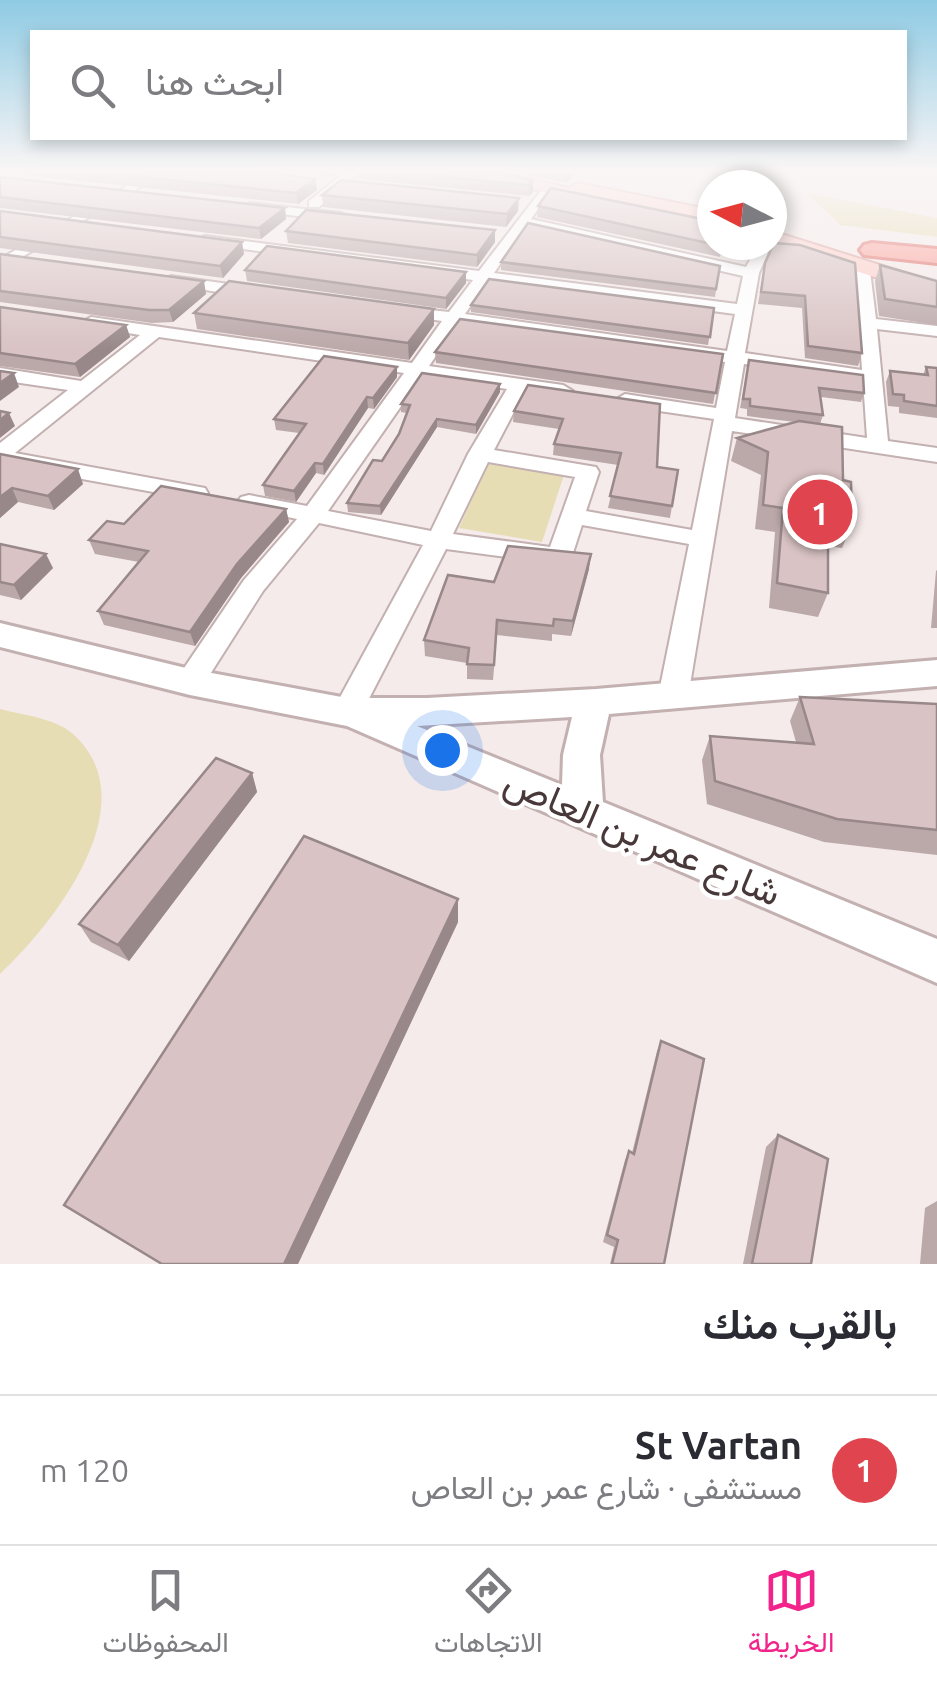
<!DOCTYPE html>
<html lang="ar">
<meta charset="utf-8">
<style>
body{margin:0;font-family:Ubuntu,Vazirmatn,sans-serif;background:#f7f7f7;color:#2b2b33;direction:rtl}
.compass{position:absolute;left:697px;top:170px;width:90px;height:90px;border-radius:50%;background:#fff;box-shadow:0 5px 15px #0003;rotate:276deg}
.you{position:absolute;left:442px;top:750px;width:35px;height:35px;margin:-25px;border:8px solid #fff;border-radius:50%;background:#1a73e8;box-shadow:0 0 0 15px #1a73e833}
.badge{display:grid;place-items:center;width:65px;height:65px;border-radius:50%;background:#f2248b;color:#fff;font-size:32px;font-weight:700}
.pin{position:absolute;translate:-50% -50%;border:5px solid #fff;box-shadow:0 2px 10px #0006}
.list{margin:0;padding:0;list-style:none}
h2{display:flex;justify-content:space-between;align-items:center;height:130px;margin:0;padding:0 40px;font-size:42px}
h2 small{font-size:32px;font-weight:400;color:#7c7c81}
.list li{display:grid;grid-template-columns:65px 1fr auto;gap:30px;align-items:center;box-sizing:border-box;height:150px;padding:0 40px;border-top:2px solid #e1e1e2}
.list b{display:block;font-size:38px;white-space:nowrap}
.list p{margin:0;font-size:32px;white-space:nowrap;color:#7c7c81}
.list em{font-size:32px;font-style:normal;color:#7c7c81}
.icon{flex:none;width:55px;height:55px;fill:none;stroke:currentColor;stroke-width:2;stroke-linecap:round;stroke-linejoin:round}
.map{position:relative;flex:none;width:937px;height:1264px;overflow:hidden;direction:ltr}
.search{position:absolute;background:#fff;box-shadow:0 5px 15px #0003;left:30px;right:30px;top:30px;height:110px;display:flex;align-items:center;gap:25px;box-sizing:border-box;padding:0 35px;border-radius:0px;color:#7c7c81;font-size:38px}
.sheet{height:280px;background:#fff}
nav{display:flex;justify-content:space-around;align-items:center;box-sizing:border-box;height:140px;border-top:2px solid #e1e1e2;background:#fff;font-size:28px;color:#7c7c81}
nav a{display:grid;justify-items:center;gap:5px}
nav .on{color:#f2248b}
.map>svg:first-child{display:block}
.green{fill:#e7ddb5}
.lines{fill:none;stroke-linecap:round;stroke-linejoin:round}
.minor-casing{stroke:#c3b0b0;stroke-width:4}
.tertiary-casing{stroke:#c3b0b0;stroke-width:6}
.secondary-casing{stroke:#dca8a2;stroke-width:4}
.primary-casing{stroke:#e0736d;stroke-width:6}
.minor{fill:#fff;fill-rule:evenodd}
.tertiary{fill:#fff;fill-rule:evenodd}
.secondary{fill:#fdd1cc;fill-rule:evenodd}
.primary{fill:#fba39d;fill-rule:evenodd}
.wall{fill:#bba8a9}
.shaded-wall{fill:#988889}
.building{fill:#d9c3c4;stroke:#988889;stroke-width:2.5}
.labels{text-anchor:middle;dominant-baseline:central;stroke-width:8;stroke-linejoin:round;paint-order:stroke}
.near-street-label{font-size:38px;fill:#483839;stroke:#fff}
</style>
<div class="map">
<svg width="937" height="1264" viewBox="0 0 937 1264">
<rect width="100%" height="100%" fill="#f5ebea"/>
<g class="green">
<polygon points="807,193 937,218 937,237 840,225"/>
<polygon points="488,464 564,475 542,542 459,528"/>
<path d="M0 709C23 715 55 718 73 734 149 802 55 923 0 974Z"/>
</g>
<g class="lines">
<g class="minor-casing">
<g id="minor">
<polygon points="149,173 164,173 0,270 0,259"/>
<polygon points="344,173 358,173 319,207 309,207 309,201"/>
<path d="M546 184 553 188 531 219 746 267 758 245 772 244 759 273 745 353 862 370 855 266 869 263 876 319 937 326V336L877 329 888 441 937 448V462L732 431 688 697 683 705 673 708 663 705 658 697 689 544 582 525 572 556 559 564 446 549 358 720 347 724 336 720 332 712 423 545 319 523 263 591 200 690 190 693 180 690 175 682 180 674 244 580 297 519 241 507 237 502 241 497 249 495 307 506 404 373 159 337 15 453 205 488 208 493 197 500 0 464V443L68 390 0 380V368L81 381 140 335 85 326 82 322 91 317 412 363 442 321 393 314V306L449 312 473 280 205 244 198 240 205 236 479 271ZM526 226 743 276 737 304 494 273ZM488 281 735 314 727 351 465 314ZM458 324 725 362 716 408 625 394 615 400 625 406 714 419 692 530 586 511 599 472 596 467 494 450 525 391 563 397 573 391 563 385 429 366ZM744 364 863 381 867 438 735 418ZM422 376 507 389 468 454 431 531 328 511ZM488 462 575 477 550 547 453 534Z"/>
<polygon points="250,203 341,213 348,217 341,221 245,210 243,207"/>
<polygon points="171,276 257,288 265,293 257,298 165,284 163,281"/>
</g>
</g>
<g class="tertiary-casing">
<path id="tertiary" d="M0 623 190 669 347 698H427L596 689 937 660V686L609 714 600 755 603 802 937 939V983L347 726 190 695 0 647ZM572 717 563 755 562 785 417 726Z"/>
</g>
<g class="secondary-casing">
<g id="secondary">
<polygon points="468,173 501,173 569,188 578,183 712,210 712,222 610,200 601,206"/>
<polygon points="772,231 937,283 937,297 772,244"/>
</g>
</g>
<g class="primary-casing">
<polygon id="primary" points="872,243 937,249 937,263 864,255 860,250 864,245"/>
</g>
<use href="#minor" class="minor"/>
<use href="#tertiary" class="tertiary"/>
<use href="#secondary" class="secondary"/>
<use href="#primary" class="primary"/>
</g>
<g class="wall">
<polygon points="7,173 273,173 315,179 317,190 298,204"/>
<polygon points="286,173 338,173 334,176"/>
<polygon points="357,173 498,173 533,181 533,192 529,196 357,179"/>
<polygon points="520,173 575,173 566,183"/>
<polygon points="0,177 285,208 286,219 261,239 0,208"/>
<polygon points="322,195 518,211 506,227 323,207"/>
<polygon points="538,206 723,245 720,257 537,217"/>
<polygon points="0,211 244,254 223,278 0,248"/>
<polygon points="495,230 495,242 477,267 288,243 286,231"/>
<polygon points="774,243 862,353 858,366 805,358 802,308 758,304 765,263"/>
<polygon points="0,254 206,294 173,322 152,323 0,302"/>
<polygon points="501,262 720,266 715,297 501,270"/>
<polygon points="880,265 937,281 937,325 879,316 875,281"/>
<polygon points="245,270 466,272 466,283 446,309 247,281"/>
<polygon points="471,305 714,308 708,345 471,312"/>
<polygon points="0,307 126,325 130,337 80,377 0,366"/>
<polygon points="194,313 434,325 409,360 197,329"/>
<polygon points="435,352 723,354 713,404 436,363"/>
<polygon points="749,360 864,393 861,402 821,397 823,415 820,424 843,480 852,524 842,548 828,546 828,593 818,617 769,608 775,532 755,529 761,475 731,461 737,438 795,422 747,416 747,409 740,408"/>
<polygon points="926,367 937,368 937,418 899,413 899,407 888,406 886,382 890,371 923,375"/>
<polygon points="397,377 374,409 368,408 324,475 316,473 296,502 265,496 263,485 299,433 276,430 274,419"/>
<polygon points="500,384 500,392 476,434 437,427 381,515 348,512 347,503 382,461 399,434 407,413 401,412 401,404"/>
<polygon points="528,385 657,467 678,470 670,518 608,508 618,465 553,455 554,444 559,429 513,422 514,411"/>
<polygon points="0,454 83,484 54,510 18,502 0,518"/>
<polygon points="286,509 289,522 241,578 195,646 104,625 98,611 139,562 95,554 89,540 124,524"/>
<polygon points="0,544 53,568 21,600 0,595"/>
<polygon points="589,569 571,636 552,634 552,641 497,635 493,680 467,679 467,663 425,656 424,640 494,582"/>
<polygon points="937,570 937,628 931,628 936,571"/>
<polygon points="800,697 937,704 937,855 824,842 707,804 702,760 710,736 796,742 790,721"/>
<polygon points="252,773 257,792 129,961 91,942 79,924"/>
<polygon points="458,922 298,1264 160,1264 64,1205"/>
<polygon points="661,1041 664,1264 610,1264 614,1247 603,1242 625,1160 629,1151 632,1153 657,1051"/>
<polygon points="778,1135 811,1264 743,1264 766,1147"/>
<polygon points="937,1201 937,1264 920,1264 925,1208"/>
</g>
<g class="shaded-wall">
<polygon points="567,173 575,173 566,183"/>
<polygon points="315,179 317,190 298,204 296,193"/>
<polygon points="533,181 533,192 529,196 529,185"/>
<polygon points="519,198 518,211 506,227 507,214"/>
<polygon points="285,208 286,219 261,239 259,228"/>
<polygon points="495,230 495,242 477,267 477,255"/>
<polygon points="242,242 244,254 223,278 220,266"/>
<polygon points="466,272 466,283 446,309 446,298"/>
<polygon points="204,281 206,294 173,322 169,310"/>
<polygon points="434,309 434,325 409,360 408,343"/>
<polygon points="126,325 130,337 80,377 75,364"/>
<polygon points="397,367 397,377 374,409 373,398"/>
<polygon points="14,373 19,387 0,401 0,383"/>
<polygon points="500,384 500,392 476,434 476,425"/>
<polygon points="367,397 368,408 324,475 323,464"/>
<polygon points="9,413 15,426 0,438 0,420"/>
<polygon points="437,419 437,427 381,515 380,506"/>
<polygon points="315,463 316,473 296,502 294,491"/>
<polygon points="78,469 83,484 54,510 48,496"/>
<polygon points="12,488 18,502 0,518 0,497"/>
<polygon points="286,509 289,522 241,578 195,646 190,632 237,564"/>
<polygon points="46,554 53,568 21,600 14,585"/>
<polygon points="591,554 589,569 571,636 573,621"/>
<polygon points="252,773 257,792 129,961 118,945"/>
<polygon points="458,899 458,922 298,1264 284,1264"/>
</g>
<g class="building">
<polygon points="103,173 273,173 315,179 296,193"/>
<polygon points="404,173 498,173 533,181 529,185"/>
<polygon points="0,177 285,208 259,228 0,197"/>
<polygon points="341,180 519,198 507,214 322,195"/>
<polygon points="551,188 712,221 712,244 538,206"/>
<polygon points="306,210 495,230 477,255 286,231"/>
<polygon points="0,211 242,242 220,266 0,237"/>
<polygon points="528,223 720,266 716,289 501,262"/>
<polygon points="774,243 800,245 855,263 862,353 808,346 805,296 761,292 765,263"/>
<polygon points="267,246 466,272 446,298 245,270"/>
<polygon points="0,254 204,281 169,310 149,310 0,291"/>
<polygon points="880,265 937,281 937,307 885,299"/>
<polygon points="489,279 714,308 710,337 471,305"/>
<polygon points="229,281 434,309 408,343 194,313"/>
<polygon points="0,307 126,325 75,364 0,353"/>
<polygon points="460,319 723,354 716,393 435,352"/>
<polygon points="324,356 397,367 373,398 367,397 323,464 315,463 294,491 263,485 306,424 274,419"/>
<polygon points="749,360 863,375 864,393 819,388 823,415 750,406 750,399 743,399"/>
<polygon points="926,367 937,368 937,406 904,401 904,395 893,394 890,371 928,375"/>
<polygon points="0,371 14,373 0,383"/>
<polygon points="422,373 500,384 476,425 437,419 380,506 347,503 373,460 382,461 399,434 410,405 401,404"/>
<polygon points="528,385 660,404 657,467 678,470 672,506 610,496 621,453 554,444 563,419 514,411"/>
<polygon points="0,411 9,413 0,420"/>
<polygon points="799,421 842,427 843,480 851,482 852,524 828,520 828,593 777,583 783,508 763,505 768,452 737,438"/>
<polygon points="0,454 78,469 48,496 12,488 0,497"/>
<polygon points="161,486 286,509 237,564 190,632 98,611 148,551 89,540 107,521 124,524"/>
<polygon points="0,544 46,554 14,585 0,582"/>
<polygon points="508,546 591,554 573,621 554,619 553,626 497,620 494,665 467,664 469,648 424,640 448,575 494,582"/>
<polygon points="800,697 937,704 937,830 837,819 715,781 710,736 814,744"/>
<polygon points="216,758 252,773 118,945 79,924"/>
<polygon points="304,836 458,899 284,1264 162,1264 64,1205"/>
<polygon points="661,1041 704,1059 664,1264 612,1264 618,1240 607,1235 629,1151 634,1154"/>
<polygon points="778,1135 828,1159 811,1264 752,1264"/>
</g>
<linearGradient id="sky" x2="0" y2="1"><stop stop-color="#8fcbe4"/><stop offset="0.49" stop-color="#faf6f6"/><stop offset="1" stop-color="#faf6f6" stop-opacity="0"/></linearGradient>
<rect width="937" height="350" fill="url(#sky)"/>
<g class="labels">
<g class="near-street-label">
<text transform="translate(643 836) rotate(23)">شارع عمر بن العاص</text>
</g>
</g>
</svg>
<svg class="compass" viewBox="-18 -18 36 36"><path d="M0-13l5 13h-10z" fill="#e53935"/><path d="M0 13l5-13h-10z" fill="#7c7c81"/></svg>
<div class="you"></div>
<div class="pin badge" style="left:820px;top:512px;background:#e0444e">1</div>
<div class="search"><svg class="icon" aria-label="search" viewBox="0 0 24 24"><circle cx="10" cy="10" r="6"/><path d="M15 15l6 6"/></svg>ابحث هنا</div>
</div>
<section class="sheet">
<h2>بالقرب منك<small></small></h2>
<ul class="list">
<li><span class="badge" style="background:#e0444e">1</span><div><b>St Vartan</b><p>مستشفى · شارع عمر بن العاص</p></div><em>120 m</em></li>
</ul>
</section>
<nav>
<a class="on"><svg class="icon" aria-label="map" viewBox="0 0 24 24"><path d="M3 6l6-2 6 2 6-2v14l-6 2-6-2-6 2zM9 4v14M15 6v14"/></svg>الخريطة</a>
<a><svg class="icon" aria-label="directions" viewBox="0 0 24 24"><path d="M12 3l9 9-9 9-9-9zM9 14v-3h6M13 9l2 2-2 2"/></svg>الاتجاهات</a>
<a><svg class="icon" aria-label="saved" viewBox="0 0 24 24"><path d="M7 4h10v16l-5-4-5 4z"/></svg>المحفوظات</a>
</nav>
